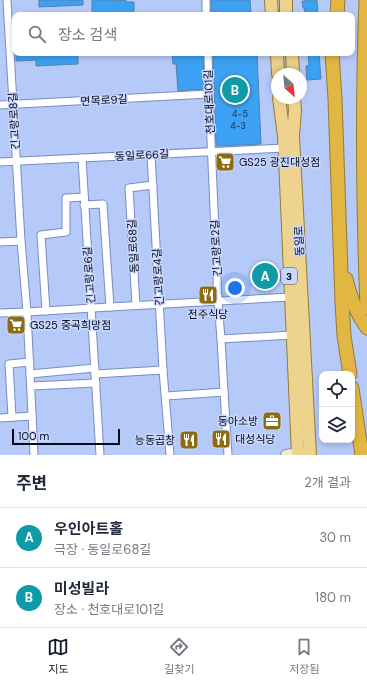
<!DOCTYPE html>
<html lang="ko">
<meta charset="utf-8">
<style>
body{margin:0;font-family:"DM Sans","Noto Sans KR",sans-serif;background:#f2f2f3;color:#1f2937}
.controls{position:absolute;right:12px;bottom:12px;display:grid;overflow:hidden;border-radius:8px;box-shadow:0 2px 6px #0003}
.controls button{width:36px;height:36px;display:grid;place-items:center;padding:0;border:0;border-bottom:1px solid #e0e1e3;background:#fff;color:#1f2937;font:20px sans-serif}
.compass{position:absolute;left:271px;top:68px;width:36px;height:36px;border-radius:50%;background:#fff;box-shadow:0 2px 6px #0003;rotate:153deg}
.scale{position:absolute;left:12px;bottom:10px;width:108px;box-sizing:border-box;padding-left:4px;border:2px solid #050a1e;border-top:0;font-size:11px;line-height:14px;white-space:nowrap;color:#050a1e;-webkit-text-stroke:3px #c8d7fb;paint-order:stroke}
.you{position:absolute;left:235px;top:288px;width:14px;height:14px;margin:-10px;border:3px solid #fff;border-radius:50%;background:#1a73e8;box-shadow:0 0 0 6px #1a73e833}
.badge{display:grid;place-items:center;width:26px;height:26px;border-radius:50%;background:#111827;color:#fff;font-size:13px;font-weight:700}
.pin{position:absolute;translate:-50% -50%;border:2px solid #fff;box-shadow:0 1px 4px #0006}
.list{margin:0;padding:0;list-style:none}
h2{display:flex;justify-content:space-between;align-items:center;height:52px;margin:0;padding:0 16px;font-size:17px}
h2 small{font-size:13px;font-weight:400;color:#747a83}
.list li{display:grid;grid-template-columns:26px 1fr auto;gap:12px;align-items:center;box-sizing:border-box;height:60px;padding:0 16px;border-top:1px solid #e0e1e3}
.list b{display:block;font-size:15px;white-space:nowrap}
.list p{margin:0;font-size:13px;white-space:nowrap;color:#747a83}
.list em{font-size:13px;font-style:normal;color:#747a83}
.icon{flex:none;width:22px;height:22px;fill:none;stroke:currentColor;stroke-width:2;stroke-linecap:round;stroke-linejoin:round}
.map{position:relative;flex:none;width:367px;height:455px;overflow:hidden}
.search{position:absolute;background:#fff;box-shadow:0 2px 6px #0003;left:12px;right:12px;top:12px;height:44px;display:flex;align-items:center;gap:10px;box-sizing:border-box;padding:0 14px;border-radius:8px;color:#747a83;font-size:15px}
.sheet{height:172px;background:#fff}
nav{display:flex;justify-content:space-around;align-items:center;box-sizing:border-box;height:56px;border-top:1px solid #e0e1e3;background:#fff;font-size:11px;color:#747a83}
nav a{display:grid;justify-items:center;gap:2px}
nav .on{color:#111827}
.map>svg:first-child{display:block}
.building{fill:#3ca1f3;stroke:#5181ae}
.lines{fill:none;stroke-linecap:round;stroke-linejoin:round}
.street-casing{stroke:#778dc4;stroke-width:9}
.secondary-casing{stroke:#778dc4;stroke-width:12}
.primary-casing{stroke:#957a36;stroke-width:14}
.highway-casing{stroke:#957a36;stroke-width:15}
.street{stroke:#fff;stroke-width:7}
.secondary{stroke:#f6e9c7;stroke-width:10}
.primary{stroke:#eed38e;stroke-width:12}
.highway{stroke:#e2b643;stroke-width:13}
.labels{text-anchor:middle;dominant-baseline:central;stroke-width:3;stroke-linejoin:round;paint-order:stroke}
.number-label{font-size:9px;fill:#133053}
.shield{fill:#c8d7fb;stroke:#404860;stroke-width:1}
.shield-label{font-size:10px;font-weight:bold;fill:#050a1e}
.street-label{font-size:11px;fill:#050a1e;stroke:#c8d7fb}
.poi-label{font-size:11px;fill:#050a1e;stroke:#c8d7fb;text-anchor:start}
</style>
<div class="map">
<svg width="367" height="455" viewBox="0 0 367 455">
<rect width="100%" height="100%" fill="#b6caf9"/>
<g class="building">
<polygon points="39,0 83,0 83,5 39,7"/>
<polygon points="92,0 119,0 119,1 126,0 126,2 134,2 134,15 92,15"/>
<polygon points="211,0 250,0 251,15 233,15 233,14 211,15"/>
<polygon points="306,0 317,0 318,15 305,15 304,8 303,8 302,1 306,1"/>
<polygon points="16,53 31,53 31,54 78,53 78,64 36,66 36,60 16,61"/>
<polygon points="172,53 203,53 204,89 178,91 176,64 173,64"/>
<polygon points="213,53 257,53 261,144 216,146"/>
<polygon points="308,53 319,53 321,79 307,80 306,66 309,65"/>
</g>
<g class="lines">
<g class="street-casing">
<g id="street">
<polyline points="7,0 21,241 27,312 34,455"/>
<polyline points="206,0 206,15"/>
<polyline points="208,53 209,94 218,301 221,339 224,392 228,455"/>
<polyline points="0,105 209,94"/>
<polyline points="151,155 163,370 170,455"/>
<polyline points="82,158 100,455"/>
<polyline points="0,162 284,148"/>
<polyline points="84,205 103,204 110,307"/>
<polyline points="0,242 21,241"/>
<polyline points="136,305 129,188 153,185"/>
<polyline points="46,311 41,235 66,232 66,198 84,197"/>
<polyline points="0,313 27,312 110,307 290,297"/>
<polyline points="221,339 292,335"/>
<polyline points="30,374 95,368"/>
<polyline points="95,374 163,370"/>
<polyline points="31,386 96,383"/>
<polyline points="166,396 224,392"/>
<polyline points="12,417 9,364 30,362"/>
<polyline points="0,418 32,416"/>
</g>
</g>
<g class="secondary-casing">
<polyline id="secondary" points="286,455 306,452"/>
</g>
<g class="primary-casing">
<g id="primary">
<polyline points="271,0 272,15"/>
<polyline points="286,0 286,15"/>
<polyline points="277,53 278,74"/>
<polyline points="292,53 293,74"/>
<polyline points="279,98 284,136 298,455"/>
<polyline points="294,98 295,110 293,136 310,455"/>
</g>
</g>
<g class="highway-casing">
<g id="highway">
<path d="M366 0C362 103 363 205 367 308"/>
<polyline points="337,15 338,0"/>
<polyline points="332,53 335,99 342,302 344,336 350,374"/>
<path d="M346 279C350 297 357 314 367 328"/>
<polyline points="352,388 362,455"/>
</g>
</g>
<use href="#street" class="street"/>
<use href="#secondary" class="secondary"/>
<use href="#primary" class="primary"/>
<use href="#highway" class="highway"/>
</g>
<defs>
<g id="supermarket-square" transform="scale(1)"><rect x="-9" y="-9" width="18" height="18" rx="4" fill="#8c6c0e" stroke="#c8d7fb"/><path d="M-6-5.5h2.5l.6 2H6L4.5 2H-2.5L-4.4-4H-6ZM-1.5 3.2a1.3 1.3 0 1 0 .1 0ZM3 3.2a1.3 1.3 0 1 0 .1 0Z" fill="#fff"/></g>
<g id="restaurant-square" transform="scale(1)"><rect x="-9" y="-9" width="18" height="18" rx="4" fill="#8c6c0e" stroke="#c8d7fb"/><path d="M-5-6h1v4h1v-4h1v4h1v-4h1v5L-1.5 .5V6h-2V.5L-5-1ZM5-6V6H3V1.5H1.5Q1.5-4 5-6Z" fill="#fff"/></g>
<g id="office-square" transform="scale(1)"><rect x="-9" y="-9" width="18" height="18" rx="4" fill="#8c6c0e" stroke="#c8d7fb"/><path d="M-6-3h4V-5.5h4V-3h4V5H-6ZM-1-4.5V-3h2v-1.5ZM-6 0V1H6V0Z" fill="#fff"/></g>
</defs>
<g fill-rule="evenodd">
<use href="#supermarket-square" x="225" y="162"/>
<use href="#restaurant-square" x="208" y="295"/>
<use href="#supermarket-square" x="16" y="325"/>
<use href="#office-square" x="272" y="421"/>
<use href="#restaurant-square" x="221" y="439"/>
<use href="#restaurant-square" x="189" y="440"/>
</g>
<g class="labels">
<g class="number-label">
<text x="240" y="114">4-5</text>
<text x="238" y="126">4-3</text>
</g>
<rect class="shield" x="281" y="268" width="16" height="16" rx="3"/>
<g class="shield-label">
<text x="289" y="276">3</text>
</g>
<g class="street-label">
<text transform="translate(104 100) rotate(-3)">면목로9길</text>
<text transform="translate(209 102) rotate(-92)">천호대로101길</text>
<text transform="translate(14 121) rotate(-93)">긴고랑로8길</text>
<text transform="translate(142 155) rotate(-3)">동일로66길</text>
<text transform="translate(299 241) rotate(-93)">동일로</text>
<text transform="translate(133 246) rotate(-93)">동일로68길</text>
<text transform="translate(216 248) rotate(-93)">긴고랑로2길</text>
<text transform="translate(89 275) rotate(-94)">긴고랑로6길</text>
<text transform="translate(158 277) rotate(-93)">긴고랑로4길</text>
</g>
<g class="poi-label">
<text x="239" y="162">GS25 광진대성점</text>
<text x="208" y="314" text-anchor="middle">전주식당</text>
<text x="30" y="325">GS25 중곡희망점</text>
<text x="258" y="421" text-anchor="end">동아소방</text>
<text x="235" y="439">대성식당</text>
<text x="175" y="440" text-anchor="end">능동곱창</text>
</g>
</g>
</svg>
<div class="controls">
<button><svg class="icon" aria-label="locate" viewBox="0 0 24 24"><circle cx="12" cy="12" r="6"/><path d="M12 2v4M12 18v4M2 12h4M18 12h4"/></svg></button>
<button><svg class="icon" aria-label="layers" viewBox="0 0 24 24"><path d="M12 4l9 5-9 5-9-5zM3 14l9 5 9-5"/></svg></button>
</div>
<svg class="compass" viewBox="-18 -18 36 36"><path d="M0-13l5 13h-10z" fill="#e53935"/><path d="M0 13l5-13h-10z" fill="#747a83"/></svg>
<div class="scale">100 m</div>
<div class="you"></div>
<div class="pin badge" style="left:265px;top:276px;background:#0f9aa8">A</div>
<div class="pin badge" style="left:235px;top:90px;background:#0f9aa8">B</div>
<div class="search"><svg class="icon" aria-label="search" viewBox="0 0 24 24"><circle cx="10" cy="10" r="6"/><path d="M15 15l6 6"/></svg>장소 검색</div>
</div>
<section class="sheet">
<h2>주변<small>2개 결과</small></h2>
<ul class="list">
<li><span class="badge" style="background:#0f9aa8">A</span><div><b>우인아트홀</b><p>극장 · 동일로68길</p></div><em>30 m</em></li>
<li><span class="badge" style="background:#0f9aa8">B</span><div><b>미성빌라</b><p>장소 · 천호대로101길</p></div><em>180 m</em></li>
</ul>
</section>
<nav>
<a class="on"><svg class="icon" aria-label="map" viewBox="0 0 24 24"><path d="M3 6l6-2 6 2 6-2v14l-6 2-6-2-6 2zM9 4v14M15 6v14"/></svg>지도</a>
<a><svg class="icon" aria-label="directions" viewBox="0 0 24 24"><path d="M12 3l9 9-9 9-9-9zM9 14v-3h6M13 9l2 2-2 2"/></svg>길찾기</a>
<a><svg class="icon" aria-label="saved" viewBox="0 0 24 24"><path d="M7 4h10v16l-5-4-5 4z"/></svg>저장됨</a>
</nav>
